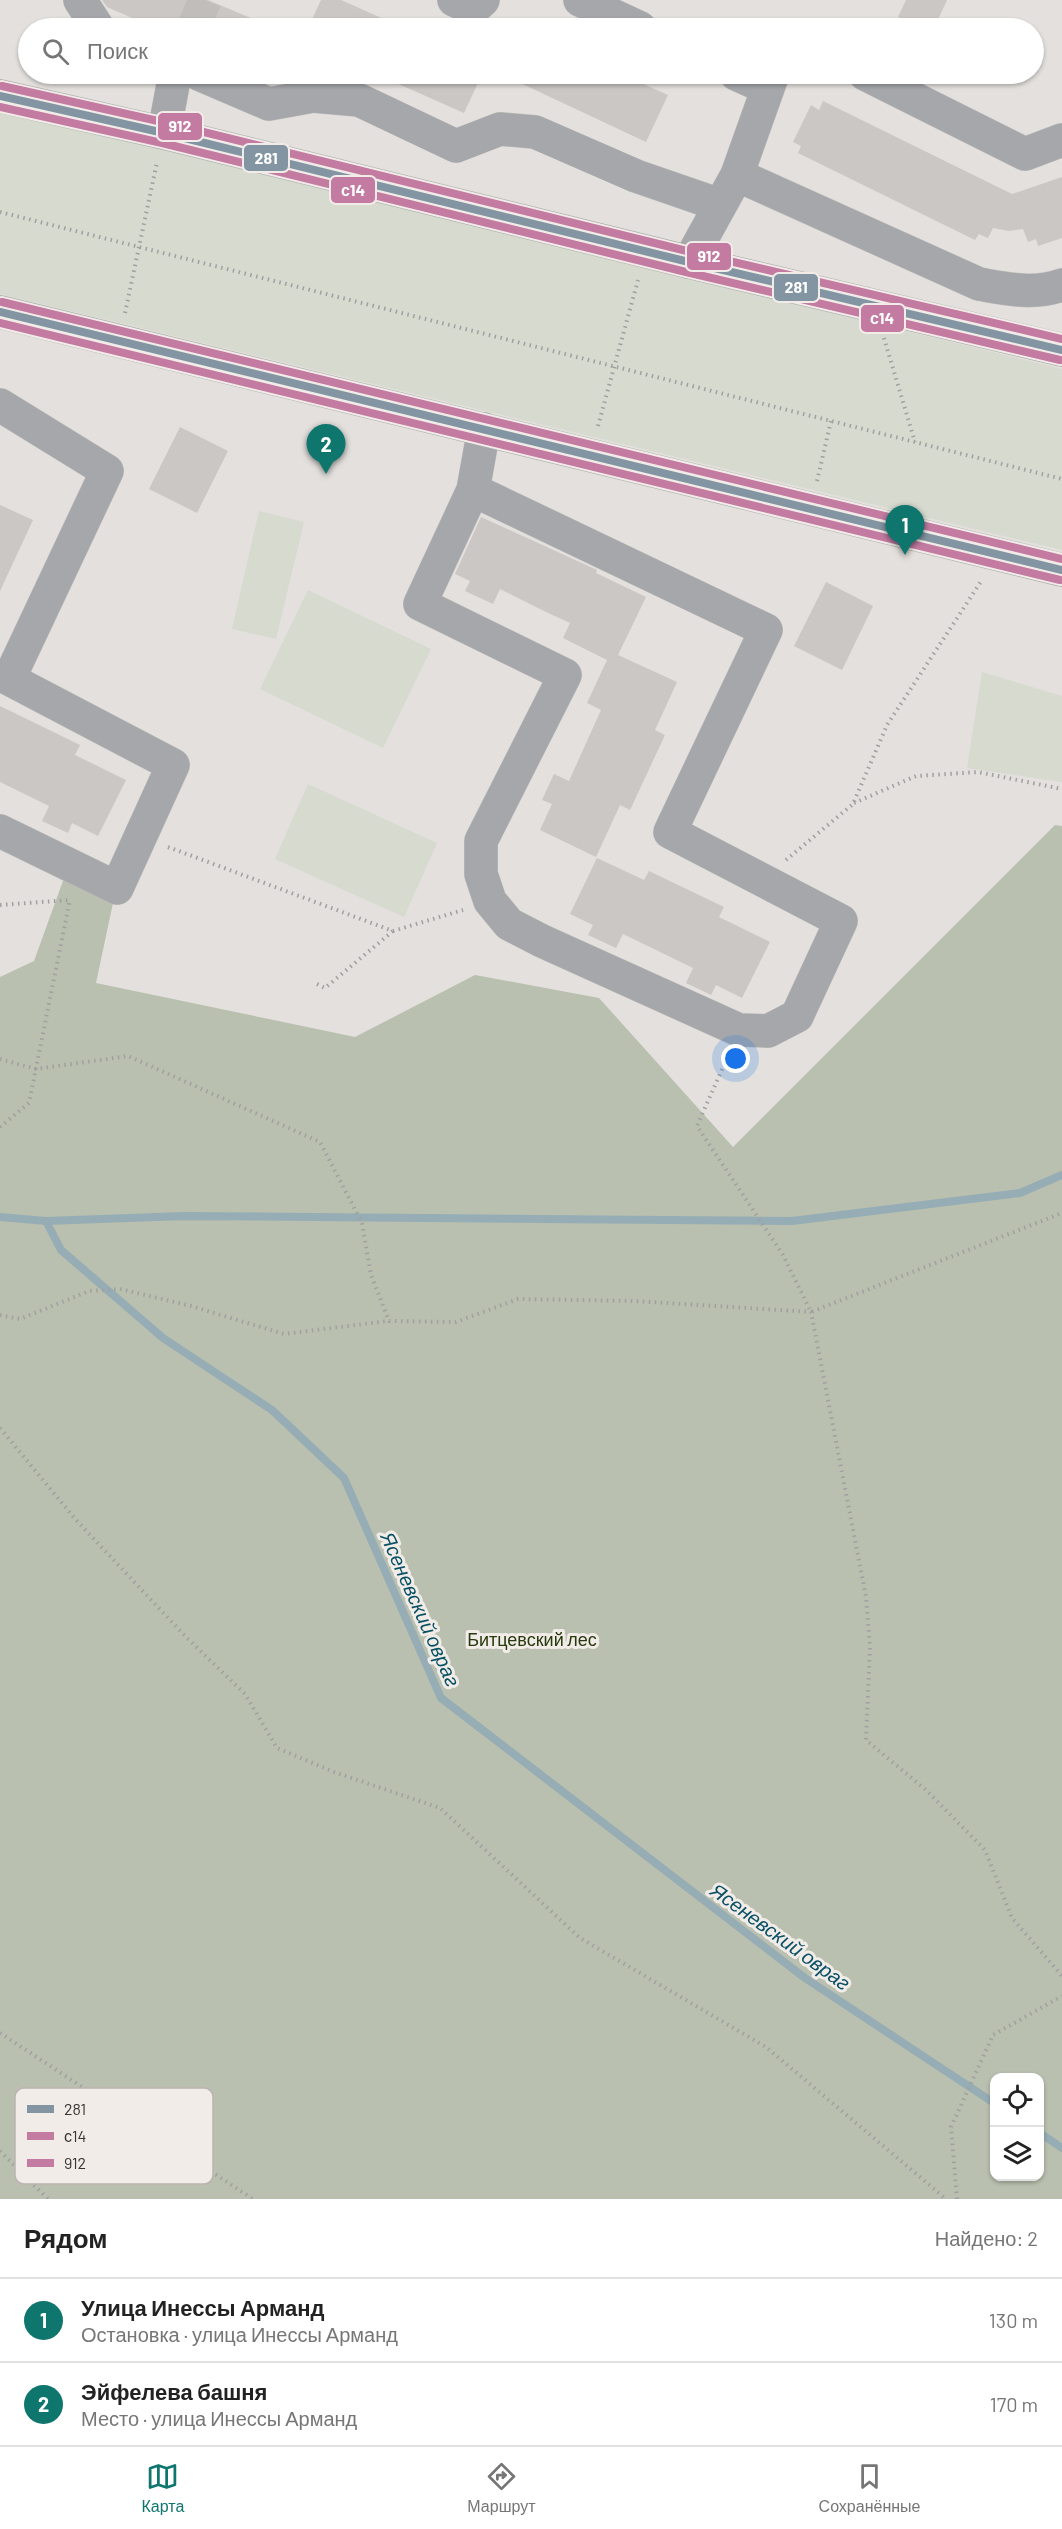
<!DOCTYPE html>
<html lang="ru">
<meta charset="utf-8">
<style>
body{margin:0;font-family:Barlow,sans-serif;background:#f2f2f2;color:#222}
.controls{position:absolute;right:18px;bottom:18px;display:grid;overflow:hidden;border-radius:12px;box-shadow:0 2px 4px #0004}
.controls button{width:54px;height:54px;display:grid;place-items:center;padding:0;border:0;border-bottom:2px solid #e0e0e0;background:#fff;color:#222;font:30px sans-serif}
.you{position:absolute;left:736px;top:1059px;width:21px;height:21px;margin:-15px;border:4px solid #fff;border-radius:50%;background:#1a73e8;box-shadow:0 0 0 9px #1a73e833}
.badge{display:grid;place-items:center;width:39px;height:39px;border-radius:50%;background:#0f766e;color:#fff;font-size:20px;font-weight:700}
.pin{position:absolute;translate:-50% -50px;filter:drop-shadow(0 2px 3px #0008)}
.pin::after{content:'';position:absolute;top:32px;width:21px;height:18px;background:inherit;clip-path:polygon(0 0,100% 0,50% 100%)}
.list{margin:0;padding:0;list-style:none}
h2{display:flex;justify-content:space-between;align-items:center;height:78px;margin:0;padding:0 24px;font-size:26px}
h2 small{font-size:20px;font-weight:400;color:#767676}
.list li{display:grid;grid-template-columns:39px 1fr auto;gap:18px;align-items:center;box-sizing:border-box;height:84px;padding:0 24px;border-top:2px solid #e0e0e0}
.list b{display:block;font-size:22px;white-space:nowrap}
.list p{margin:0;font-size:20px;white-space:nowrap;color:#767676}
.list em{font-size:20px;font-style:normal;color:#767676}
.icon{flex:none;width:33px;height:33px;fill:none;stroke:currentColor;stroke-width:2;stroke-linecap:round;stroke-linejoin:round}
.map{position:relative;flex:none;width:1062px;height:2199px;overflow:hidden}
.search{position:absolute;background:#fff;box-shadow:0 2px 4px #0004;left:18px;right:18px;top:18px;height:66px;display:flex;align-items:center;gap:15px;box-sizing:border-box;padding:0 21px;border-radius:33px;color:#767676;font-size:22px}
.sheet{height:246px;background:#fff}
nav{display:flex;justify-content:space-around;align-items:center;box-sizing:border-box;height:84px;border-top:2px solid #e0e0e0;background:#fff;font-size:16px;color:#767676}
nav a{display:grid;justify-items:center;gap:3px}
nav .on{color:#0f766e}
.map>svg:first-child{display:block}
.green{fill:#d7dacf}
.forest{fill:#b9c0af;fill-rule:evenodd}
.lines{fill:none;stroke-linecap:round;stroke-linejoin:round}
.stream{stroke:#96adb5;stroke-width:8}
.building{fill:#cac7c5}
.minor-tunnel{stroke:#c0bdbb;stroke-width:33;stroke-dasharray:33 16;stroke-linecap:butt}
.minor-casing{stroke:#c0bdbc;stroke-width:34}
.path{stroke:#a0a0a1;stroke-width:4;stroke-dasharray:1.5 4.5;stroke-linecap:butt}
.minor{stroke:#a5a7aa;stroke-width:33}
.bus-1-casing{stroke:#f2ece8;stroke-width:12}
.bus-2-casing{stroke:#f2ece8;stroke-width:12}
.bus-3-casing{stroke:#f2ece8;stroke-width:12}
.bus-1{stroke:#8395a3;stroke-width:8}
.bus-2{stroke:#c37ba2;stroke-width:8}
.bus-3{stroke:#c37ba2;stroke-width:8}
.labels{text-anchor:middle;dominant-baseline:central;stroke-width:6;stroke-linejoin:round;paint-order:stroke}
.park-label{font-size:18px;fill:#283a0d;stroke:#f2ece8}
.water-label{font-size:20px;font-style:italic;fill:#095165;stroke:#f2ece8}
.key{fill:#f2ece8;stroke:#bab4b1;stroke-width:1.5}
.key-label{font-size:16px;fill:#363332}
.line-badge{stroke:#f2ece8;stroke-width:2}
.badge-label{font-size:16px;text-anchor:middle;font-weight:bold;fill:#fff}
</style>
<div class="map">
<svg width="1062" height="2199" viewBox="0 0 1062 2199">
<rect width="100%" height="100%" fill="#e3e0dd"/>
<g class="green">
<polygon points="0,110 1062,369 1062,550 0,294"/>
<polygon points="259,511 304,522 276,639 232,629"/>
<polygon points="308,590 431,649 383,748 260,689"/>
<polygon points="982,672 1062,696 1062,782 967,768"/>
<polygon points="308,784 437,843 404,917 275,859"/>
</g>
<path class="forest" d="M1055 825 1062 826V2199H0V977L34 961 64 878 113 903 96 983 355 1037 475 975 599 998 733 1147ZM994 2078H1040V2176H994Z"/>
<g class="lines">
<g class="stream">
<polyline points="0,1217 46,1221 61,1250 163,1338 272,1410 344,1478 441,1698 805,1978 994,2103"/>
<polyline points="46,1221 184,1216 792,1221 1020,1193 1062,1175"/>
<polyline points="1040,2133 1062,2148"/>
</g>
</g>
<g class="building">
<polygon points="102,0 208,0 274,28 155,28 107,7"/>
<polygon points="321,0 341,0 404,28 308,28"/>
<polygon points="906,0 947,0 934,28 922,28 898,17"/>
<polygon points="376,74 482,74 464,113"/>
<polygon points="501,74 621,74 668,95 646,142"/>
<polygon points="823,101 1012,194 1062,177 1062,238 1038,246 1036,239 1028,242 1023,229 1009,231 993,228 988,238 979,234 975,240 798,153 801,146 793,142 811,105 819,110"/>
<polygon points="180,427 228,451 197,513 149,489"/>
<polygon points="0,505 33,520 0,591"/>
<polygon points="481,517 597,570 596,573 646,597 618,655 677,682 655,730 665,735 630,810 620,805 596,857 540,830 552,804 542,800 554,774 569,781 601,710 587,703 607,660 563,638 570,623 544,611 500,589 493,604 465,591 470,581 455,574"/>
<polygon points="826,582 873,606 842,670 794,646"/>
<polygon points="0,706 80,745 75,755 126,780 98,836 72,823 68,833 42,821 49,806 0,782"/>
<polygon points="597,858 644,880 649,871 724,907 719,917 770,942 742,998 716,985 711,995 686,983 693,968 623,934 616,948 588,935 593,925 570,914"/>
</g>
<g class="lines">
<polyline class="minor-tunnel" points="193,28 205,0"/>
<g class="minor-casing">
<g id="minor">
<polyline points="80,0 98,28"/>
<polyline points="454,0 473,9 483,0"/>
<polyline points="580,0 640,28"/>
<polyline points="199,74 269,104 313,96 359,100 456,146 500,129 535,132 636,176 720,205"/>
<polyline points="736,74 767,88"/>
<polyline points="865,74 1025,154 1062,140"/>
<polyline points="0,96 164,133 689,262 1062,350"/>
<polyline points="164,133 175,74"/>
<path d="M737 175 979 284C1008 289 1033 295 1062 285"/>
<polyline points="689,262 737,175 773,74"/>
<polyline points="0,312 1062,570"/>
<polyline points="0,405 107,471 9,679 173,765 117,888 0,831"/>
<polyline points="473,490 766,630 670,832 841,921 797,1016 768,1031 739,1030 542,941 509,924 490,901 481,874 481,841 565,675 420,604 473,490 484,429"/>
</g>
</g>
<g class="path">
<polyline points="0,212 1062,479"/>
<polyline points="125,313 157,162"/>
<polyline points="884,338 915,442"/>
<polyline points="598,426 638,280"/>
<polyline points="817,481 831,421"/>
<polyline points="854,803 916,776 978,772 1062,789"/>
<polyline points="168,847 393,931 463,910"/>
<polyline points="786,860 853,804 887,725 982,580"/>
<polyline points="0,905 69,900"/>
<polyline points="317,984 325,988 393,931"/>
<polyline points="727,1058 697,1126 783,1255 811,1312 1062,1213"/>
<polyline points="0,1059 36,1069 128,1056 320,1142 362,1223 371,1275 389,1321 456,1322 518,1299 635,1301 811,1312 866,1597 870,1647 866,1740 926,1790 985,1850 1012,1918 1062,1976"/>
<polyline points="0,1127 29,1103 70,899"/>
<polyline points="0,1315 20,1319 89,1291 120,1289 191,1306 284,1334 388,1321"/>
<polyline points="0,1428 76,1520 186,1637 245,1694 277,1748 334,1772 440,1808 580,1938 766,2047 946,2199"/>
<polyline points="0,2033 253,2199"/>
<polyline points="0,2151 48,2199"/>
<polyline points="957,2199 951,2127 993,2035 1062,1996"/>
</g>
<use href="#minor" class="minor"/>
<g class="bus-1-casing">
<g id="bus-1">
<polyline points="0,96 164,133 689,262 1062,350"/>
<polyline points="0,312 1062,570"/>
</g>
</g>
<g class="bus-2-casing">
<g id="bus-2">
<polyline points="0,107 162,143 686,272 1060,360"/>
<polyline points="0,323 1060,580"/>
</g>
</g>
<g class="bus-3-casing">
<g id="bus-3">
<polyline points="2,86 167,123 691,252 1062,339"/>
<polyline points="2,302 1062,559"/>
</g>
</g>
<use href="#bus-1" class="bus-1"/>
<use href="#bus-2" class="bus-2"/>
<use href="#bus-3" class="bus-3"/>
</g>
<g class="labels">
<g class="park-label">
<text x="532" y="1639">Битцевский лес</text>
</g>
<g class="water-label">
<text transform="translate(421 1609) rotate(66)">Ясеневский овраг</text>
<text transform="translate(781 1936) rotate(36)">Ясеневский овраг</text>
</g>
</g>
<rect x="15" y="2088" width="198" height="96" rx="9" class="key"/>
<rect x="27" y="2105" width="27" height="8" fill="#8395a3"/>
<rect x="27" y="2132" width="27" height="8" fill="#c37ba2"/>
<rect x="27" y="2159" width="27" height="8" fill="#c37ba2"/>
<g class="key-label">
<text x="64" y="2115">281</text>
<text x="64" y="2142">с14</text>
<text x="64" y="2169">912</text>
</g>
<g class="line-badge">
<rect x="157" y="112" width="46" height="29" rx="6" fill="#c37ba2"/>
<rect x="243" y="144" width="46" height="28" rx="6" fill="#8395a3"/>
<rect x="330" y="176" width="46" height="28" rx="6" fill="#c37ba2"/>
<rect x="686" y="242" width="46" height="29" rx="6" fill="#c37ba2"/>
<rect x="773" y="273" width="46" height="29" rx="6" fill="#8395a3"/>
<rect x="860" y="304" width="45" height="29" rx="6" fill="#c37ba2"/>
</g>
<g class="badge-label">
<text x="180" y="132">912</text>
<text x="266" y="164">281</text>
<text x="353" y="196">с14</text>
<text x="709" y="262">912</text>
<text x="796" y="293">281</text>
<text x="882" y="324">с14</text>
</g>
</svg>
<div class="controls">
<button><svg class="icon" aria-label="locate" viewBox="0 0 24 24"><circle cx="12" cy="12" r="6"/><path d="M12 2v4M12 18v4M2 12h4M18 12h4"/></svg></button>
<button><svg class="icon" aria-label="layers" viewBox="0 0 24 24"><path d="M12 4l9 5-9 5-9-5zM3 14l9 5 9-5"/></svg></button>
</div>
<div class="you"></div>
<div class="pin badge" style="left:905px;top:555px">1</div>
<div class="pin badge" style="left:326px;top:474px">2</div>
<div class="search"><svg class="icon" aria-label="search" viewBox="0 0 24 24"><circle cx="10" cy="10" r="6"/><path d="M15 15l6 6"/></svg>Поиск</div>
</div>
<section class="sheet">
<h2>Рядом<small>Найдено: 2</small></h2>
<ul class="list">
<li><span class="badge">1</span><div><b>Улица Инессы Арманд</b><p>Остановка · улица Инессы Арманд</p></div><em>130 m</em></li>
<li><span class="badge">2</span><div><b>Эйфелева башня</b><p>Место · улица Инессы Арманд</p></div><em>170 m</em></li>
</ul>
</section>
<nav>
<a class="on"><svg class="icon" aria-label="map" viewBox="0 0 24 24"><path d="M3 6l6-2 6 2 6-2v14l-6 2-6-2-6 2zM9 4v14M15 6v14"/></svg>Карта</a>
<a><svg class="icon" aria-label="directions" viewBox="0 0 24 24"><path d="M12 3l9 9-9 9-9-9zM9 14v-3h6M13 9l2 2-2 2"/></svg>Маршрут</a>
<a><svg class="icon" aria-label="saved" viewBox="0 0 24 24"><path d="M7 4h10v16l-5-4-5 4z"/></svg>Сохранённые</a>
</nav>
